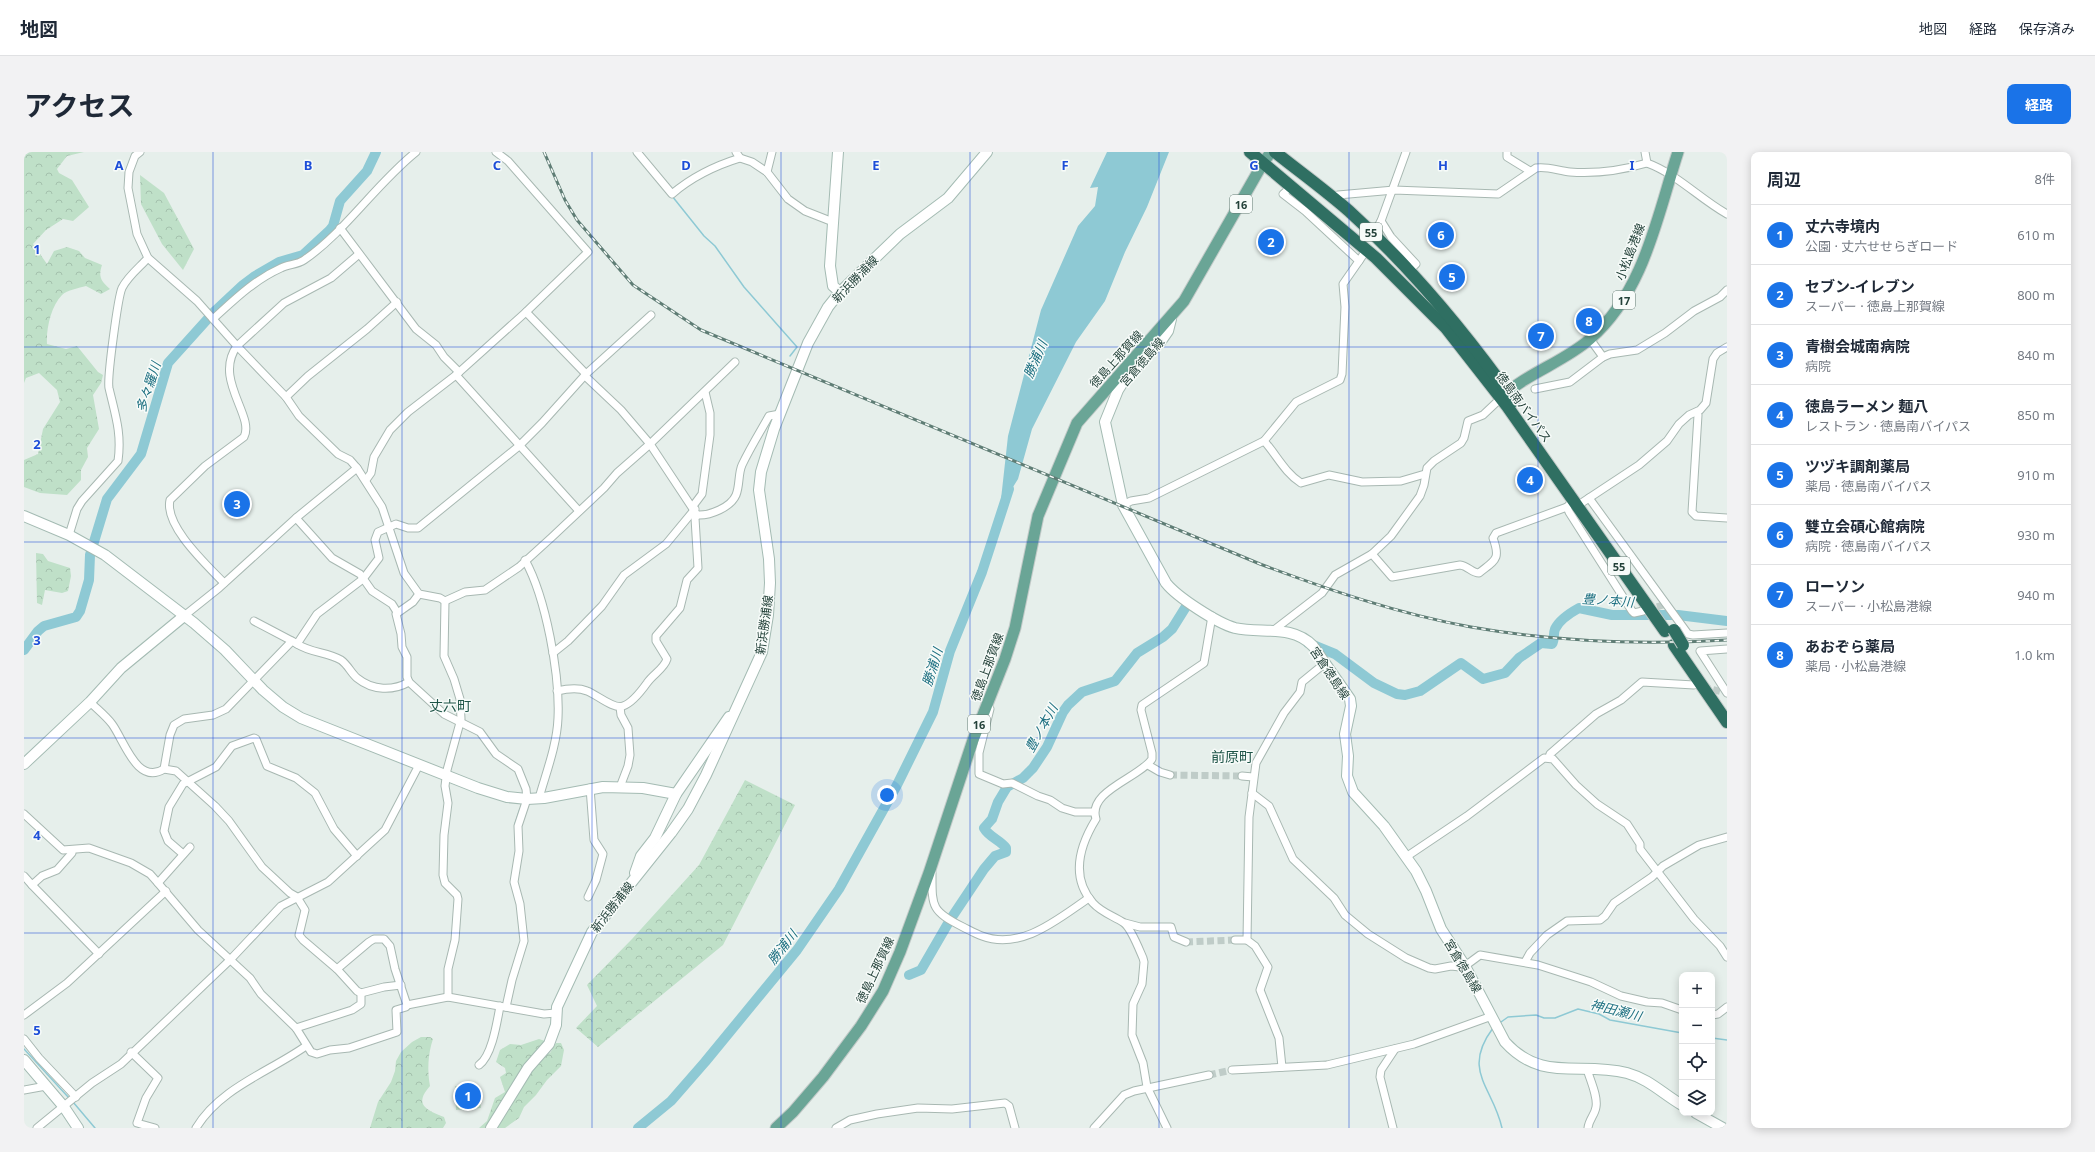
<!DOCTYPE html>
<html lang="ja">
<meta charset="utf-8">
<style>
body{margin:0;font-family:"Noto Sans","Noto Sans JP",sans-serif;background:#f2f2f3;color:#1f2937}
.controls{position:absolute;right:12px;bottom:12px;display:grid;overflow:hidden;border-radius:8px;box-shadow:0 2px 10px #0003}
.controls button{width:36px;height:36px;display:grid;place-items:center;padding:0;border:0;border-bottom:1px solid #e0e1e3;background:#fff;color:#1f2937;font:20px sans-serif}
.you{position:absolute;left:863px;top:643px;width:14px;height:14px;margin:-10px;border:3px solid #fff;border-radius:50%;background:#1a73e8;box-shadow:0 0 0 6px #1a73e833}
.badge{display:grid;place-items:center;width:26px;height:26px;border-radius:50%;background:#1a73e8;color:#fff;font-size:13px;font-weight:700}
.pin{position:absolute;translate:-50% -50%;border:2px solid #fff;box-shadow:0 1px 4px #0006}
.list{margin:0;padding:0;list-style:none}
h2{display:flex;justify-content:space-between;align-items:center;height:52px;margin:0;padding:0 16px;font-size:17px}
h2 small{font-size:13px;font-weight:400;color:#747a83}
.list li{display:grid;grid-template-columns:26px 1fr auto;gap:12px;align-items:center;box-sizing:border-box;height:60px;padding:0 16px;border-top:1px solid #e0e1e3}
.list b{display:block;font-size:15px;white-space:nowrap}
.list p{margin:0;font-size:13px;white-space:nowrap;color:#747a83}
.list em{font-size:13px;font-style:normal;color:#747a83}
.icon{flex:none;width:22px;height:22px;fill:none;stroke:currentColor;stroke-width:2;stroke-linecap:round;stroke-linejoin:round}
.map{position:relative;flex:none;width:1703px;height:976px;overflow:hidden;border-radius:8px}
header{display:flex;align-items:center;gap:24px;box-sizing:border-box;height:56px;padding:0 20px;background:#fff;border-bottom:1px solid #e0e1e3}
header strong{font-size:19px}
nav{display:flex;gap:22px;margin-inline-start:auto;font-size:14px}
.intro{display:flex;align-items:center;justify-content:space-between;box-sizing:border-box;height:96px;padding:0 24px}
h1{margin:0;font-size:28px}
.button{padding:10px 18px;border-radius:8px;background:#1a73e8;color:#fff;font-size:14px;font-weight:700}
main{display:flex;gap:24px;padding:0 24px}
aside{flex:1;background:#fff;border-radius:8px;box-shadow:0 2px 10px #0003}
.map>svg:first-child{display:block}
.grass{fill:url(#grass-dots)}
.forest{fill:url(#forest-crowns)}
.water{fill:#8ec9d4}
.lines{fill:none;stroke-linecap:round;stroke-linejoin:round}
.stream{stroke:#8ec9d4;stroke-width:1.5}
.river{stroke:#8ec9d4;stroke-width:10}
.street-tunnel{stroke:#bfccc8;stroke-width:7;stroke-dasharray:7 3.5;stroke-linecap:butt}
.street-casing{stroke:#a8b8b2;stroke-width:9}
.secondary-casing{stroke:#a4bbb3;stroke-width:12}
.primary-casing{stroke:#c2cac8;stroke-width:13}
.highway-casing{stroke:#c2cac8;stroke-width:14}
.street{stroke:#fff;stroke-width:7}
.secondary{stroke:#fff;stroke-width:10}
.primary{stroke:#6aa596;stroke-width:11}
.highway{stroke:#2f6f62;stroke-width:12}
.rail-casing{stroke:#5f7d75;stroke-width:3}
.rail{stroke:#f7fbf9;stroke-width:1.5;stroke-dasharray:4.5;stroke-linecap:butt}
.highway-bridge-casing{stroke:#c2cac8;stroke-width:14;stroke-linecap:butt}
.highway-bridge{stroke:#2f6f62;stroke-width:12}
.grid{fill:none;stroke:#1d4ed8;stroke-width:1;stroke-opacity:0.55}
.labels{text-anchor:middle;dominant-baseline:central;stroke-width:3;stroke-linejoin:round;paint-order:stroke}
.shield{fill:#f7fbf9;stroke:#637a73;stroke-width:1}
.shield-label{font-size:11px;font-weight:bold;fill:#24423a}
.street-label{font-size:12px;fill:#24423a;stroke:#f7fbf9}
.water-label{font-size:13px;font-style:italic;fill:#1c6f80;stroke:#f7fbf9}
.quarter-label{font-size:14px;fill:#1f5548;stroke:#f7fbf9}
.grid-label{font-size:13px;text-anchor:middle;font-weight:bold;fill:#1d4ed8;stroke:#f7fbf9;stroke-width:3;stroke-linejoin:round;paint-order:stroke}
</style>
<header>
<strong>地図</strong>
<nav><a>地図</a><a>経路</a><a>保存済み</a></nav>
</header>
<div class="intro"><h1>アクセス</h1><a class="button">経路</a></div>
<main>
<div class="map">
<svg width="1703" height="976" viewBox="0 0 1703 976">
<defs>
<pattern id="grass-dots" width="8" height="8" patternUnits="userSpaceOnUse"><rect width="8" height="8" fill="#bfe0c8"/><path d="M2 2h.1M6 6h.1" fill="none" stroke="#a4c1ad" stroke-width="1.8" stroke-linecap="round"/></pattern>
<pattern id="forest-crowns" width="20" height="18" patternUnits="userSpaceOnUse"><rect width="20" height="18" fill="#bfe0c8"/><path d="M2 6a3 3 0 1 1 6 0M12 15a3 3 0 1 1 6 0" fill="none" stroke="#a4c1ad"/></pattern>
</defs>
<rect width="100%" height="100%" fill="#e6efeb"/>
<polygon class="grass" points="454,933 457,956 432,958 431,934"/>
<g class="forest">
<path d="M0 0H60L43 4 33 17 35 21 48 28 65 55 49 69 39 67 22 78 9 92 23 112 30 99 43 95 55 99 61 106 78 113C74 125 77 129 86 137L77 142 62 134C55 136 43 138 38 143 27 154 22 177 23 192L42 197 53 194 74 220 79 223 77 231 69 243 75 277 63 296 64 305 57 318V328L43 343 16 341 0 335V308L14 302 19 277 36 250 33 238 15 221 2 226 0 231Z"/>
<polygon points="116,23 140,41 170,97 159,118 138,92 117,52"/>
<polygon points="12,401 19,402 24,409 46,416 47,424 44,439 38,441 21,438 18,453 13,451"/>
<polygon points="721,628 771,653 699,793 574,895 552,876 573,854 563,833 608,787 675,713"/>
<path d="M397 885H406L409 887C404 901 403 919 406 934 389 953 403 958 420 965L422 971 419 976H346L354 950 367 930 371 919 372 909 377 900 388 890Z"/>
<polygon points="515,887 521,889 519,904 526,901 532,891 537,891 540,898 537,914 523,928 512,943 500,955 495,966 481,976 455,976 463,969 471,946 481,940 476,925 482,921 481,916 472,910 476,898 486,892 497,893"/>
</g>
<polygon class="water" points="1083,0 1145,0 1123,55 1101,100 1081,149 1052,190 1008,277 994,327 976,356 984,284 1017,158 1054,74 1071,54 1074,35 1066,36"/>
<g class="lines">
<g class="stream">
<polyline points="648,44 680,84 691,94 720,135 773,195 766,204"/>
<polyline points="491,672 496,657"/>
<polyline points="1477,870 1484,865 1512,863 1520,866 1531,866 1554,857 1575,862 1586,868 1658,881"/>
<path d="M1469 876C1437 919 1469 935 1478 976"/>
<polyline points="1688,886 1703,888"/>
<polyline points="0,897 45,946"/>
<polyline points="49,950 71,976"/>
</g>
<g class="river">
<path d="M1284 491 1311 502 1350 531 1373 542 1381 543 1396 539 1437 511 1459 527 1481 521 1495 506 1517 491 1528 492C1531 487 1529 482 1531 477 1535 468 1546 461 1555 456L1588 463H1654L1703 469"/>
<polyline points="0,498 14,479 20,474 52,465 56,459 65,428 66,403 83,347 117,302 144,211 189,161 219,133 231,124 255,110 279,103 305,79 309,74 316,49 343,19 352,0"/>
<path d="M885 823 897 818 926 768 960 717 971 704 982 700V696C976 688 965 685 960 676L968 667 974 650 983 635 999 626 1009 616 1023 595 1039 560 1044 553 1058 540 1091 529 1113 501 1139 485 1148 477 1163 453"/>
<polyline points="614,976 647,949 681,910 773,798 815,737 873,633 909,560 926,499 958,420 985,337"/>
</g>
<g class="street-tunnel">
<polyline points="1623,458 1639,453"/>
<polyline points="1679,535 1698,540"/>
<polyline points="1146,623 1218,624"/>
<polyline points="1162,790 1211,788"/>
<polyline points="1185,923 1208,918"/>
</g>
<g class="street-casing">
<g id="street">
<polyline points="116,0 111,4 105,20 104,36 113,82 124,106 173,149 213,194 262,245 275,264 314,302 326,308 333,316 358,355 380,421 395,442 416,446 421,449 441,440 461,438 495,415 528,385 580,336 593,321 626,292 711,210"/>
<path d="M613 0 648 42C669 24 690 14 716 6"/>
<polyline points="712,0 716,6 728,10 743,20 764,47 781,59 809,70"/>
<polyline points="1483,0 1483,5 1506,19"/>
<path d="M1621 0 1623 11C1653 22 1676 47 1703 62"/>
<polyline points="743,20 748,0"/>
<polyline points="1268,34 1259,42 1281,59 1335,109 1339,103"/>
<path d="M1314 43 1370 38 1474 42 1512 16C1523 14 1535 19 1546 20 1571 22 1599 18 1623 11"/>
<polyline points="1357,69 1382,0"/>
<polyline points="316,76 392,177 412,193 420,205 435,220"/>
<polyline points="1353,76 1357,69 1367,85 1392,112 1385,118"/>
<polyline points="502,160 562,222"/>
<path d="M189 167C210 148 230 128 257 116 264 112 273 113 280 108 321 80 352 32 392 0"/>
<polyline points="1566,187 1579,205"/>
<polyline points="432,223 555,359"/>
<path d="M561 224 597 258 626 292 673 363C686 364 707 355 712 343 716 333 714 322 718 313 726 296 736 280 745 264L756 262"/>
<polyline points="1511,237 1546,230 1579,205 1586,202 1613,198 1641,181 1670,159 1696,145 1703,138"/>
<polyline points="262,245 284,224 343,177 373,150"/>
<polyline points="1673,260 1674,263 1668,360 1672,364 1703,366"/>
<path d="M1240 289C1252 302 1261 321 1277 331L1305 323 1338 330 1377 329 1401 322"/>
<polyline points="342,328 347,321 350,305 366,278 384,260 432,223 502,160 564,100 484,9 472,0"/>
<polyline points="1565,346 1664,482 1669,483 1703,481"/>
<polyline points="1559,350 1615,313 1643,289 1655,272 1665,263 1676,258 1682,251 1689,207 1693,201 1703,195"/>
<polyline points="1546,352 1543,355 1545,360 1608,459 1610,461 1619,459"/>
<polyline points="1099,353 1107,349 1125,346 1240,289 1272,250 1316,228 1318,222 1321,155 1319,132 1335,109"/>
<polyline points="669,354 678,342 686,283 686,261 681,240"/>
<polyline points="272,366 308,406 336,422 348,439 368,452 373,460"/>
<path d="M45 383 53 357 58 349 94 309C98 281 91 262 85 236 83 226 94 145 98 136 104 124 116 115 124 106"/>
<path d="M1348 402 1368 425 1436 413C1444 414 1448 421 1455 421 1471 408 1477 408 1469 386L1472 381 1543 355"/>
<path d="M501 408C522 446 536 523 534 566 533 593 522 621 515 646"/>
<path d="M200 431C183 413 140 374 146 348L181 314 220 285C231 264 189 227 213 194L260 151 307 126 335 102"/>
<polyline points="395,442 389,450 372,462 377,482 378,495 383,505 383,525 385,530 420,562 456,580 472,602 494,617 502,637 503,647 494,674 495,699 490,730 496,752 500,789 488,828 482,855"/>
<polyline points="421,449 420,504 430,527 436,547 437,567 423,618 421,634 424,651 420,683 419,723 421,731 433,743 434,747 431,788 424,817 424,845"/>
<polyline points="160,464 195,436 272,366 333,316"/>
<polyline points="230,469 268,489"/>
<polyline points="1250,478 1298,441 1311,423 1348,402 1367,384 1396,344 1400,333 1403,316 1410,309 1437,291 1440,286 1444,269 1459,263 1477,246"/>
<path d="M273 492C287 501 303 500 317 508 324 513 327 521 333 526 349 539 369 539 385 530"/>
<polyline points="529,501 544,489 578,454 600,423 642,392 671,357"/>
<path d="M533 539C542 537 553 535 563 539 572 542 590 558 599 554 608 551 618 538 623 531 629 522 640 517 643 507L632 489V484L656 456 663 428 674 416 671 366 673 363"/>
<polyline points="1703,541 1676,499 1703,497"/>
<path d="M66 550C73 557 82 564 88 572 100 588 113 634 140 617L152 619 191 654 205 669 238 715 266 741 273 745 281 758 275 783 279 788 313 817 333 839 337 841 360 835 377 833"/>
<polyline points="596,555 597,563 604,576 606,603 604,614 596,635"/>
<polyline points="966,557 955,601 955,622 979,632 988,631 1014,644 1026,648 1038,656 1051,660 1070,660"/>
<polyline points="1525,605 1526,602 1572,562 1597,548 1618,530 1670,533"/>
<polyline points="1124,613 1136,620 1146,623"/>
<polyline points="140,617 146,583 150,573 160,567 189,563 202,557 268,489 273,492 293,462 339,427 355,406 351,388 354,380 372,372 384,376 394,376 495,294 518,271 562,222 627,163"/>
<polyline points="1218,624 1229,625"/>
<polyline points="1228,641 1245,654 1269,707 1310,746 1321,763 1344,782 1382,806 1405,816 1411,817 1427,814 1436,815 1441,814 1456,803 1514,813 1567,830 1597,844 1623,850 1638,851 1658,858"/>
<polyline points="0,662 39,698 65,696 107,711 126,722 134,731 166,695"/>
<polyline points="159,702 144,689 140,679 145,655 159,632 192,615 208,594 230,586 232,587 243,614 272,626 291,641 310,677 333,704"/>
<polyline points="1382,705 1443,664 1520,606 1529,607 1552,633 1573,652 1603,672 1616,692 1616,697 1670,767 1696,794 1703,805"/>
<path d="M908 721C908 755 907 759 939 775 945 778 952 782 958 784 998 799 1035 766 1065 746"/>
<polyline points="0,724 8,733 18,724 33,718 48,701 48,698"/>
<polyline points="134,731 174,778 226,826 237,842 272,876 287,900 293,902 306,898 325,896 373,880 372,858 382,855 383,853"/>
<polyline points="8,733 75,802"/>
<polyline points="564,745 572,728 579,702 570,688 566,636"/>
<polyline points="1101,771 1116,775 1147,775 1150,785 1162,790"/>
<polyline points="1211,788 1223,788"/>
<polyline points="1501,810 1506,801 1523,783 1543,769 1576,768 1581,764 1590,751 1628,725 1639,714 1675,693 1703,685"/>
<polyline points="313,817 345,790 350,787 360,787 366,794 371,817 383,853 424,845 520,862 532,861"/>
<polyline points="0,863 43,831 142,739"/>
<polyline points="1688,863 1694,862 1703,855"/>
<polyline points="272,876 328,858 337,852 337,841"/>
<polyline points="0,887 15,906 52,945"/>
<polyline points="107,900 134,926 122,946 113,971 131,976"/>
<path d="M455 913C468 904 473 870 476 854"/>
<polyline points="1258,915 1255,886 1236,838 1244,815 1231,794 1223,788 1225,665 1232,611 1260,561 1276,540 1278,530 1300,512"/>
<path d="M1563 917C1566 928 1574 944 1572 955 1571 963 1565 967 1564 976"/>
<polyline points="1208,918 1303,913 1390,892 1468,864"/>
<polyline points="0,938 22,934"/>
<polyline points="13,976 68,931 97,912 206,808 257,754 304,730 361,678 395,613"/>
<path d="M172 976C196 936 245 920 282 894"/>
<polyline points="812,976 826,968 853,962 894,956 928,957 981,951 985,954 991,976"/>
<polyline points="1070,976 1100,943 1110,939 1185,923"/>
<path d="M1143 976 1123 935 1119 911 1108 883 1109 852 1118 832 1120 810 1119 806C1115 797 1107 776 1100 771 1090 764 1078 761 1069 751 1046 725 1056 693 1072 667 1063 639 1115 626 1128 607V601L1117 558 1118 553 1180 511 1188 464"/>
<polyline points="1369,976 1356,925 1357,918 1371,897"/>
</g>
</g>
<g class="secondary-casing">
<g id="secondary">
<polyline points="814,0 806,114 809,134 816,140"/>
<path d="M1147 167 1144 179 1137 189 1101 227 1094 238 1081 270 1099 353 1142 431C1153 445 1193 471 1211 476 1237 482 1268 472 1289 494L1326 547 1327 554 1321 582 1324 604 1323 624 1329 640 1360 674 1392 719 1402 739 1417 777 1441 814 1481 890C1518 931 1556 909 1603 921 1625 927 1639 942 1658 953"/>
<polyline points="0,364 45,383 81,403 170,471 201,498 239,538 259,555 277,566 454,636 483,645 503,647 520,646 579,635 619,636 652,642"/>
<polyline points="0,612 66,550 97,516 160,464"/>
<polyline points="611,721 617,704 631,686 652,642 705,565"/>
<polyline points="0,908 40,955 54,976"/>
<polyline points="1672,961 1699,976"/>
<polyline points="467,976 504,916 525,892 532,873 533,855 568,780 647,681 664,657 682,623 738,500 744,463 746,431 745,407 735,338 737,320 750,277 784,191 804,155 816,140 876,82 924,46 963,0"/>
</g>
</g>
<g class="primary-casing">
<g id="primary">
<path d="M1478 245C1503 221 1540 210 1566 187 1620 140 1633 65 1654 0"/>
<polyline points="752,976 769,960 799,925 837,874 859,839 876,800 905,721 949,588 981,507 991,476 1014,364 1053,271 1160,149 1239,11 1247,0"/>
</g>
</g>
<g class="highway-casing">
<g id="highway">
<polyline points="1226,0 1352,106 1422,176 1483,254 1641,479"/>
<path d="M1251 0C1276 20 1301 38 1325 59 1388 116 1441 180 1490 249"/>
<polyline points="1650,493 1703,570"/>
</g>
</g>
<use href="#street" class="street"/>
<use href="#secondary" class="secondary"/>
<use href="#primary" class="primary"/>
<use href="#highway" class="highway"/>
<g class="rail-casing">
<path id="rail" d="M520 0 541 48 553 68 609 133 677 178 1236 412C1305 438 1375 462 1447 475 1532 490 1618 493 1703 488"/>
</g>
<use href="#rail" class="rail"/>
<g class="highway-bridge-casing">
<polyline id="highway-bridge" points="1650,478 1659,493"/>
</g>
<use href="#highway-bridge" class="highway-bridge"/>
</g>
<path class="grid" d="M189 0V976M378 0V976M568 0V976M757 0V976M946 0V976M1135 0V976M1325 0V976M1514 0V976M0 195H1703M0 390H1703M0 586H1703M0 781H1703"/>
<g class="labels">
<g class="shield">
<rect x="1206" y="43" width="22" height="18" rx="3"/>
<rect x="1336" y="71" width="22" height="18" rx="3"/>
<rect x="1589" y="139" width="22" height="18" rx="3"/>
<rect x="1584" y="405" width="22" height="18" rx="3"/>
<rect x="944" y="563" width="22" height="18" rx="3"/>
</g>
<g class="shield-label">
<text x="1217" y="52">16</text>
<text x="1347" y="80">55</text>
<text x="1600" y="148">17</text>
<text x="1595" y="414">55</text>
<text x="955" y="572">16</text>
</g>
<g class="street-label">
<text transform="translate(1606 100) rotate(-69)">小松島港線</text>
<text transform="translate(831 127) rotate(-46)">新浜勝浦線</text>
<text transform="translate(1092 207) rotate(-48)">徳島上那賀線</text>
<text transform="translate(1118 210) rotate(-49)">宮倉徳島線</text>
<text transform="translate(1500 255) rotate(54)">徳島南バイパス</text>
<text transform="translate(740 473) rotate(-82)">新浜勝浦線</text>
<text transform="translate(963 515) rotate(-70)">徳島上那賀線</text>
<text transform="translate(1306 521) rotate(56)">宮倉徳島線</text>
<text transform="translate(588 755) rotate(-52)">新浜勝浦線</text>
<text transform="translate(1439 814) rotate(59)">宮倉徳島線</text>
<text transform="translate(851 818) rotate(-65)">徳島上那賀線</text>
</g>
<g class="water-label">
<text transform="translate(1011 207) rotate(-67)">勝浦川</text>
<text transform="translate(124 235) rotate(-72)">多々羅川</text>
<text transform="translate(1584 448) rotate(4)">豊ノ本川</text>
<text transform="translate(908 515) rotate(-73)">勝浦川</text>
<text transform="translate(1017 576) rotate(-61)">豊ノ本川</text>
<text transform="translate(758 795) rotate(-52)">勝浦川</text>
<text transform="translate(1592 858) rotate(14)">神田瀬川</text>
</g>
<g class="quarter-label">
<text x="426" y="553">丈六町</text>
<text x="1208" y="604">前原町</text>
</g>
</g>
<g class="grid-label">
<text x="95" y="18">A</text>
<text x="284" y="18">B</text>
<text x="473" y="18">C</text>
<text x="662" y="18">D</text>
<text x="852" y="18">E</text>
<text x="1041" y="18">F</text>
<text x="1230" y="18">G</text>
<text x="1419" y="18">H</text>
<text x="1608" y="18">I</text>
<text x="13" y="102">1</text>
<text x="13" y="297">2</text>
<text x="13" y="493">3</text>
<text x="13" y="688">4</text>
<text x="13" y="883">5</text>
</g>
</svg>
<div class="controls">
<button>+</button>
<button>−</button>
<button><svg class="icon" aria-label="locate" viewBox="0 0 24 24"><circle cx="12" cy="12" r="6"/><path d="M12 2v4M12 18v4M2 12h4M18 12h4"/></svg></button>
<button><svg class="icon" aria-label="layers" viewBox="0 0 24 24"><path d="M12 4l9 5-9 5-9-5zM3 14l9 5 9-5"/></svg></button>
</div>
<div class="you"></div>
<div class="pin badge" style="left:444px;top:944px">1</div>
<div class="pin badge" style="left:1247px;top:90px">2</div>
<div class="pin badge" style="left:213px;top:352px">3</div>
<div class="pin badge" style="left:1506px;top:328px">4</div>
<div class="pin badge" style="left:1428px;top:125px">5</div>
<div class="pin badge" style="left:1417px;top:83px">6</div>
<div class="pin badge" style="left:1517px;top:184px">7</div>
<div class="pin badge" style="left:1565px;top:169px">8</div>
</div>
<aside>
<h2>周辺<small>8件</small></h2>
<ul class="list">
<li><span class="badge">1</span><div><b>丈六寺境内</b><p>公園 · 丈六せせらぎロード</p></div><em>610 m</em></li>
<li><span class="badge">2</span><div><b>セブン-イレブン</b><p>スーパー · 徳島上那賀線</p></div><em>800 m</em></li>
<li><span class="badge">3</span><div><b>青樹会城南病院</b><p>病院</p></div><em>840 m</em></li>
<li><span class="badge">4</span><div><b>徳島ラーメン 麺八</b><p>レストラン · 徳島南バイパス</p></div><em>850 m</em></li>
<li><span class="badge">5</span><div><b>ツヅキ調剤薬局</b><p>薬局 · 徳島南バイパス</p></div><em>910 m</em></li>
<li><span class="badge">6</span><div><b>雙立会碩心館病院</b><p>病院 · 徳島南バイパス</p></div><em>930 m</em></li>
<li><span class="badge">7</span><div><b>ローソン</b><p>スーパー · 小松島港線</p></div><em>940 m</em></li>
<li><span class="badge">8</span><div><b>あおぞら薬局</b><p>薬局 · 小松島港線</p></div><em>1.0 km</em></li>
</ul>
</aside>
</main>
